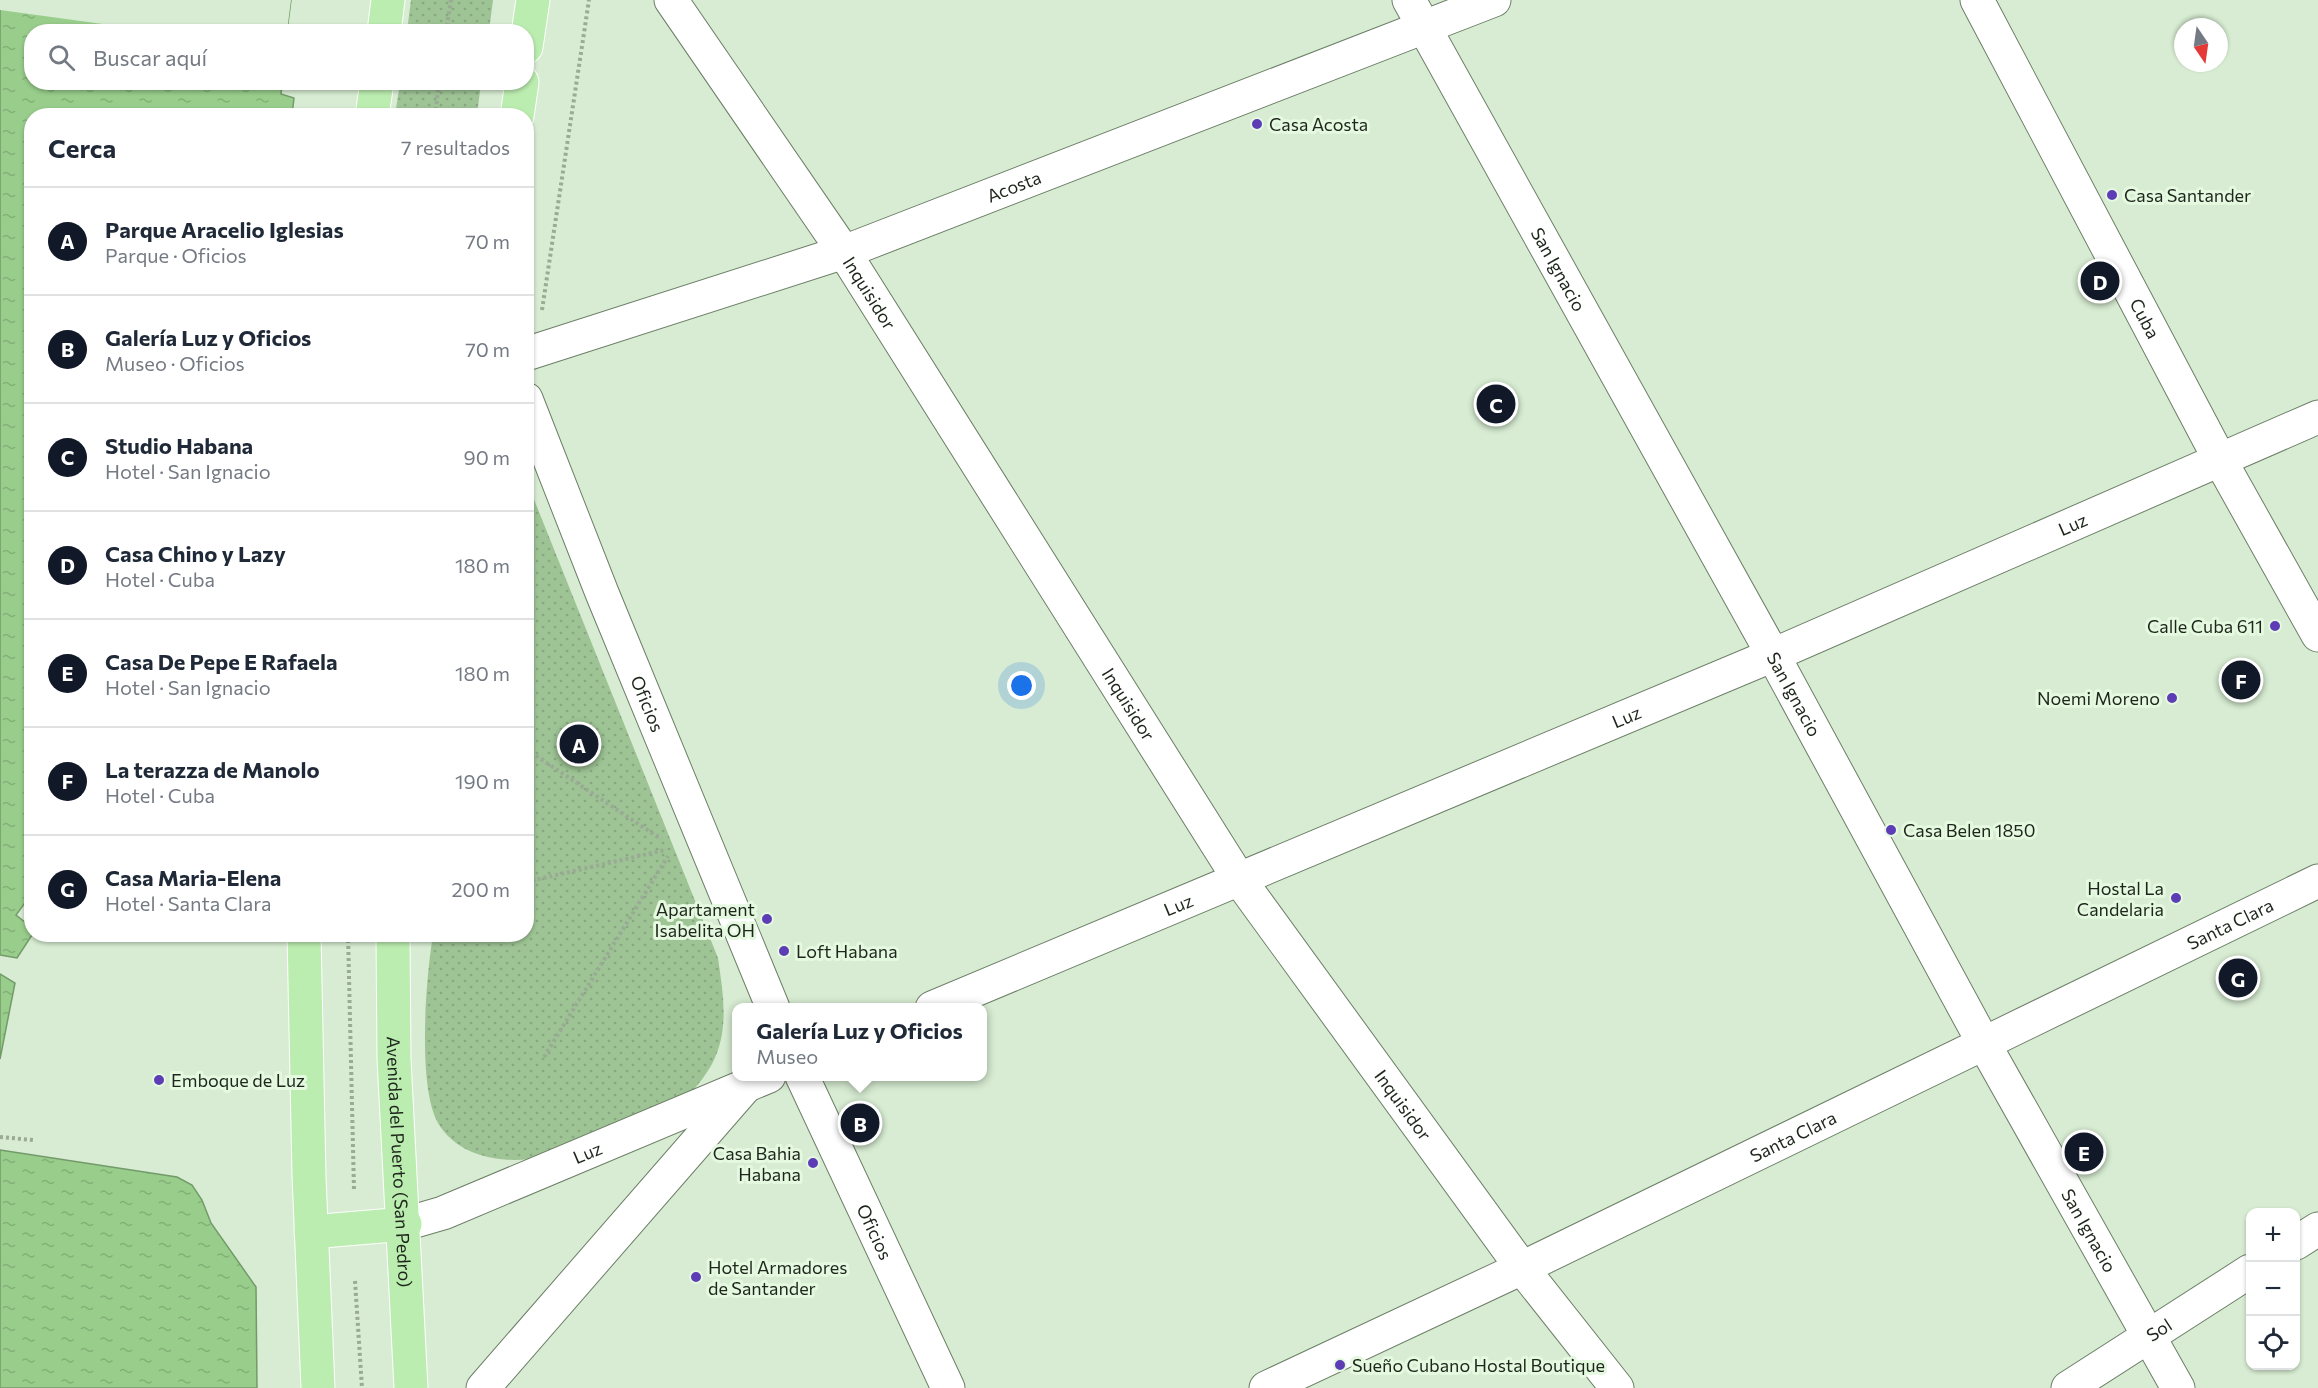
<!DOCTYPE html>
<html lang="es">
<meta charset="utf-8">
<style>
body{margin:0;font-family:Commissioner,sans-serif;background:#f2f2f3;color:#1f2937}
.controls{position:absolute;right:18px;bottom:18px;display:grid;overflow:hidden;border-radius:12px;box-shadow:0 2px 4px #0004}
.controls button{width:54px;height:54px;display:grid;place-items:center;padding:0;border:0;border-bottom:2px solid #e0e1e3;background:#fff;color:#1f2937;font:30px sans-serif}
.compass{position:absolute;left:2174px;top:18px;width:54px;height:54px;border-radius:50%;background:#fff;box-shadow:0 2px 4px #0004;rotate:167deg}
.you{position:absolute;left:1022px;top:686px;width:21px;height:21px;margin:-15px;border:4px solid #fff;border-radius:50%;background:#1a73e8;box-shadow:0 0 0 9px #1a73e833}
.badge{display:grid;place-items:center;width:39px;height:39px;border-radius:50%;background:#111827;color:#fff;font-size:20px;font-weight:700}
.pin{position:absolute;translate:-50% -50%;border:3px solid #fff;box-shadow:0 2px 6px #0006}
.popup{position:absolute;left:732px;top:1003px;width:255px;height:78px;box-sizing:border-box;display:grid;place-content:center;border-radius:12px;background:#fff;filter:drop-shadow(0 2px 4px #0005);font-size:20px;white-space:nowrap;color:#747a83}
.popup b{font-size:22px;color:#1f2937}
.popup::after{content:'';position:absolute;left:50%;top:100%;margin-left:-12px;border:12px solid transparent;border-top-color:#fff}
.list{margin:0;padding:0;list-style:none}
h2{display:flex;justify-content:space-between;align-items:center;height:78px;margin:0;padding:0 24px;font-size:26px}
h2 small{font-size:20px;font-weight:400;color:#747a83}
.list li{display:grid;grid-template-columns:39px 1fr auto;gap:18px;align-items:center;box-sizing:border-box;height:108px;padding:0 24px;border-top:2px solid #e0e1e3}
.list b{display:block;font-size:22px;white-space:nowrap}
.list p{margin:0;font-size:20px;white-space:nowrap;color:#747a83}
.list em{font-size:20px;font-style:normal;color:#747a83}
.icon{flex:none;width:33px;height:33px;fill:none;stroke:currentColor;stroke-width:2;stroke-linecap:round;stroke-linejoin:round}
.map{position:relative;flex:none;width:2318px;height:1388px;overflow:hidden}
.search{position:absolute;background:#fff;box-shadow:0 2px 4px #0004;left:24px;top:24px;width:510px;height:66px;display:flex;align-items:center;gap:15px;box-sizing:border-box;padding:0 21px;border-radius:24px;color:#747a83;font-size:22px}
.panel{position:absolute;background:#fff;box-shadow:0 2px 4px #0004;left:24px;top:108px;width:510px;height:834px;border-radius:24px}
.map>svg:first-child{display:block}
.park{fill:url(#park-dots)}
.water{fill:url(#water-ripples);stroke:#739b6a;stroke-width:1.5}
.pier{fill:#d7ecd2}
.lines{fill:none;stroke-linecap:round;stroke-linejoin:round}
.street-casing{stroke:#6c7f67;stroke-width:35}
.primary-casing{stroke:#fff;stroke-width:35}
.path{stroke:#99aa95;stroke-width:4;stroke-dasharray:3 3;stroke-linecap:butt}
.street{stroke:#fff;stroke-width:33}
.primary{stroke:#bcedb0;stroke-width:33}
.poi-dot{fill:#5d3db6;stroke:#e4f9df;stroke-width:2}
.labels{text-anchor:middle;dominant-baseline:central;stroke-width:6;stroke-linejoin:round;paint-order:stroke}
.poi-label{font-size:18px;fill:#1e261c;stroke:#e4f9df;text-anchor:start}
.street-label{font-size:18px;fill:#1e261c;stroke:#e4f9df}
</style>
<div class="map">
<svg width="2318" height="1388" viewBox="0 0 2318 1388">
<defs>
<pattern id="park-dots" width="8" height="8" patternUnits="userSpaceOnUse" patternTransform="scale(1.5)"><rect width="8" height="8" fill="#9ec495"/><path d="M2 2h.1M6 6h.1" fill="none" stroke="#88a880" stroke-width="1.8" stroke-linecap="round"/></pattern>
<pattern id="water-ripples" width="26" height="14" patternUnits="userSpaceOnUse" patternTransform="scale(1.5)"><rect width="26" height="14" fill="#98cd8b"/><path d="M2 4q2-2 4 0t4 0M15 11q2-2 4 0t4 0" fill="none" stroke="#83b077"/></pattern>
</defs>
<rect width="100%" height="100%" fill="#d7ecd2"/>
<g class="park">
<polygon points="411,0 493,0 489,31 407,31"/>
<polygon points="400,83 481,83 477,115 395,115"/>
<path d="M527 482 718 958C723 994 730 1030 712 1064 707 1073 697 1087 690 1093 678 1103 627 1119 610 1126 590 1135 551 1157 530 1159 497 1163 457 1155 438 1123 417 1086 426 977 433 935L526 934Z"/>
</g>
<g class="water">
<polygon points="0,0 291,0 287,31 32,32 32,82 282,83 281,94 294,98 292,115 32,116 32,901 27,900 16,915 31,927 32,935 17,958 0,955"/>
<polygon points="0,974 15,983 0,1059"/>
<polygon points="0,1150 177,1177 192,1185 202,1200 211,1223 256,1287 257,1388 0,1388"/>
</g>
<polygon class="pier" points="0,0 291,0 287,31 161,32 0,10"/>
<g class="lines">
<g class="street-casing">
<g id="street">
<path id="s1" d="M671 0 844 252 1239 879 1522 1268 1617 1388"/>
<path id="s2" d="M1409 0 1773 655 1983 1042 2178 1388"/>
<path id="s3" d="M1977 0 2220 460 2318 635"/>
<path id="s4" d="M526 354 844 252 1494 0"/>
<path id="s5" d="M526 399 602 593 773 1008"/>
<path id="s6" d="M932 1008 1773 655 2318 417"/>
<path id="s7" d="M802 1076 948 1388"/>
<path id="s8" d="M405 1224 443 1213 769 1076"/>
<polyline points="2296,1243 2318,1229"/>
<polyline points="483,1388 745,1087"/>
<path id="s9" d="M1266 1388 1522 1268 2318 881"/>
<path id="s10" d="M2068 1388 2250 1271"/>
</g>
</g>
<g class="primary-casing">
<g id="primary">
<polyline points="384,32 388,0"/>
<polyline points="526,47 533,0"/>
<polyline points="372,116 377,82"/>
<polyline points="517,116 522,82"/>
<polyline points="304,934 309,1176 318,1388"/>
<path id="s11" d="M393 934 394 1059 411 1388"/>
<polyline points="311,1232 405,1224"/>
</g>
</g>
<g class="path">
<polyline points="446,32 451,0"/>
<polyline points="435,116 439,82"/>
<polyline points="542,310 589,0"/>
<polyline points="526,749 661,839"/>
<polyline points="526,882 665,850"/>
<polyline points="348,934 354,1190"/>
<polyline points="544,1057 668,856"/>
<polyline points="0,1137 33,1140"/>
<polyline points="355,1281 362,1388"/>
</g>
<use href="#street" class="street"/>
<use href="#primary" class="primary"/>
</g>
<g class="poi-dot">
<circle cx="1257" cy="124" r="6"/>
<circle cx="2112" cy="195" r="6"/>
<circle cx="2275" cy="626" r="6"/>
<circle cx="2172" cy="698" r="6"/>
<circle cx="1891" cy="830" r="6"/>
<circle cx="2176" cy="898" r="6"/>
<circle cx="767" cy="919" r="6"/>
<circle cx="784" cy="951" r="6"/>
<circle cx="159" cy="1080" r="6"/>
<circle cx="813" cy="1163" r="6"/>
<circle cx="696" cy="1277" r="6"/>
<circle cx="1340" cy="1365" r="6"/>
</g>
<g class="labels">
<g class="poi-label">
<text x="1269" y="124">Casa Acosta</text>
<text x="2124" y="195">Casa Santander</text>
<text x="2263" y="626" text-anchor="end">Calle Cuba 611</text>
<text x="2160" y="698" text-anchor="end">Noemi Moreno</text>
<text x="1903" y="830">Casa Belen 1850</text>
<text x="2164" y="888" text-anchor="end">Hostal La<tspan x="2164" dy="21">Candelaria</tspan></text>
<text x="755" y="909" text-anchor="end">Apartament<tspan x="755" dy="21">Isabelita OH</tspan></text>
<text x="796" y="951">Loft Habana</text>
<text x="171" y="1080">Emboque de Luz</text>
<text x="801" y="1153" text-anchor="end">Casa Bahia<tspan x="801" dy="21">Habana</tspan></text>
<text x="708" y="1267">Hotel Armadores<tspan x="708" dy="21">de Santander</tspan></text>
<text x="1352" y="1365">Sueño Cubano Hostal Boutique</text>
</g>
<g class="street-label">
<text stroke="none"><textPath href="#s4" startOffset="516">Acosta</textPath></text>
<text stroke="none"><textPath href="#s2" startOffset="308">San Ignacio</textPath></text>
<text stroke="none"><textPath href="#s1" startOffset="354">Inquisidor</textPath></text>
<text stroke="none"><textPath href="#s3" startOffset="360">Cuba</textPath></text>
<text stroke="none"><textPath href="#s6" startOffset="1239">Luz</textPath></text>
<text stroke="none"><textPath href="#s2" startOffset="794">San Ignacio</textPath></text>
<text stroke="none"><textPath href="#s5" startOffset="328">Oficios</textPath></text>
<text stroke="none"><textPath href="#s1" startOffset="840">Inquisidor</textPath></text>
<text stroke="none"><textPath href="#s6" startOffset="753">Luz</textPath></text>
<text stroke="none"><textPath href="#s6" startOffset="267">Luz</textPath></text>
<text stroke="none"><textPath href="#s9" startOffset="1070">Santa Clara</textPath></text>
<text stroke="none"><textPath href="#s1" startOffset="1326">Inquisidor</textPath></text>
<text stroke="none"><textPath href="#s9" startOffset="584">Santa Clara</textPath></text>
<text stroke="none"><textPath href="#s8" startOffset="196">Luz</textPath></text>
<text stroke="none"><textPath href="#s11" startOffset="228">Avenida del Puerto (San Pedro)</textPath></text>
<text stroke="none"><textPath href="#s2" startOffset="1406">San Ignacio</textPath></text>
<text stroke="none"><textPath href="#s7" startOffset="172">Oficios</textPath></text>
<text stroke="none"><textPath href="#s10" startOffset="108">Sol</textPath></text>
</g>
</g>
</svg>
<div class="controls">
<button>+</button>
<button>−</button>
<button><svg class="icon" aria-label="locate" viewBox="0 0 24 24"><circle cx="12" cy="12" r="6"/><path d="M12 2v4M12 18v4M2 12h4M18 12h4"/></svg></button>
</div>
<svg class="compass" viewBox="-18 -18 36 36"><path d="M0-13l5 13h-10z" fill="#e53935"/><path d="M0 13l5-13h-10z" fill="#747a83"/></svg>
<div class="you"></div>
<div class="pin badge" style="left:579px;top:744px">A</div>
<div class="pin badge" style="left:860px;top:1123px">B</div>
<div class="popup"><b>Galería Luz y Oficios</b>Museo</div>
<div class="pin badge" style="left:1496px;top:404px">C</div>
<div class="pin badge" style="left:2100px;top:281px">D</div>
<div class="pin badge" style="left:2084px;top:1152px">E</div>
<div class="pin badge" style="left:2241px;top:680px">F</div>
<div class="pin badge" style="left:2238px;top:978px">G</div>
<div class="search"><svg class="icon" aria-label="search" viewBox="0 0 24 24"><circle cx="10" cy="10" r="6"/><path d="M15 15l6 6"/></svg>Buscar aquí</div>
<section class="panel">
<h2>Cerca<small>7 resultados</small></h2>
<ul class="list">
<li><span class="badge">A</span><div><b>Parque Aracelio Iglesias</b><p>Parque · Oficios</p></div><em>70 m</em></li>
<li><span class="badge">B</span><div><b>Galería Luz y Oficios</b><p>Museo · Oficios</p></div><em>70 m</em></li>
<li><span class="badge">C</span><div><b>Studio Habana</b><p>Hotel · San Ignacio</p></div><em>90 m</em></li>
<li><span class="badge">D</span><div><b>Casa Chino y Lazy</b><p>Hotel · Cuba</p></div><em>180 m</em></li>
<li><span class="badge">E</span><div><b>Casa De Pepe E Rafaela</b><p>Hotel · San Ignacio</p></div><em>180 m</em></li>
<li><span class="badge">F</span><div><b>La terazza de Manolo</b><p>Hotel · Cuba</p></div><em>190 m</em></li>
<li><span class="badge">G</span><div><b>Casa Maria-Elena</b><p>Hotel · Santa Clara</p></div><em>200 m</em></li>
</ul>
</section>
</div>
